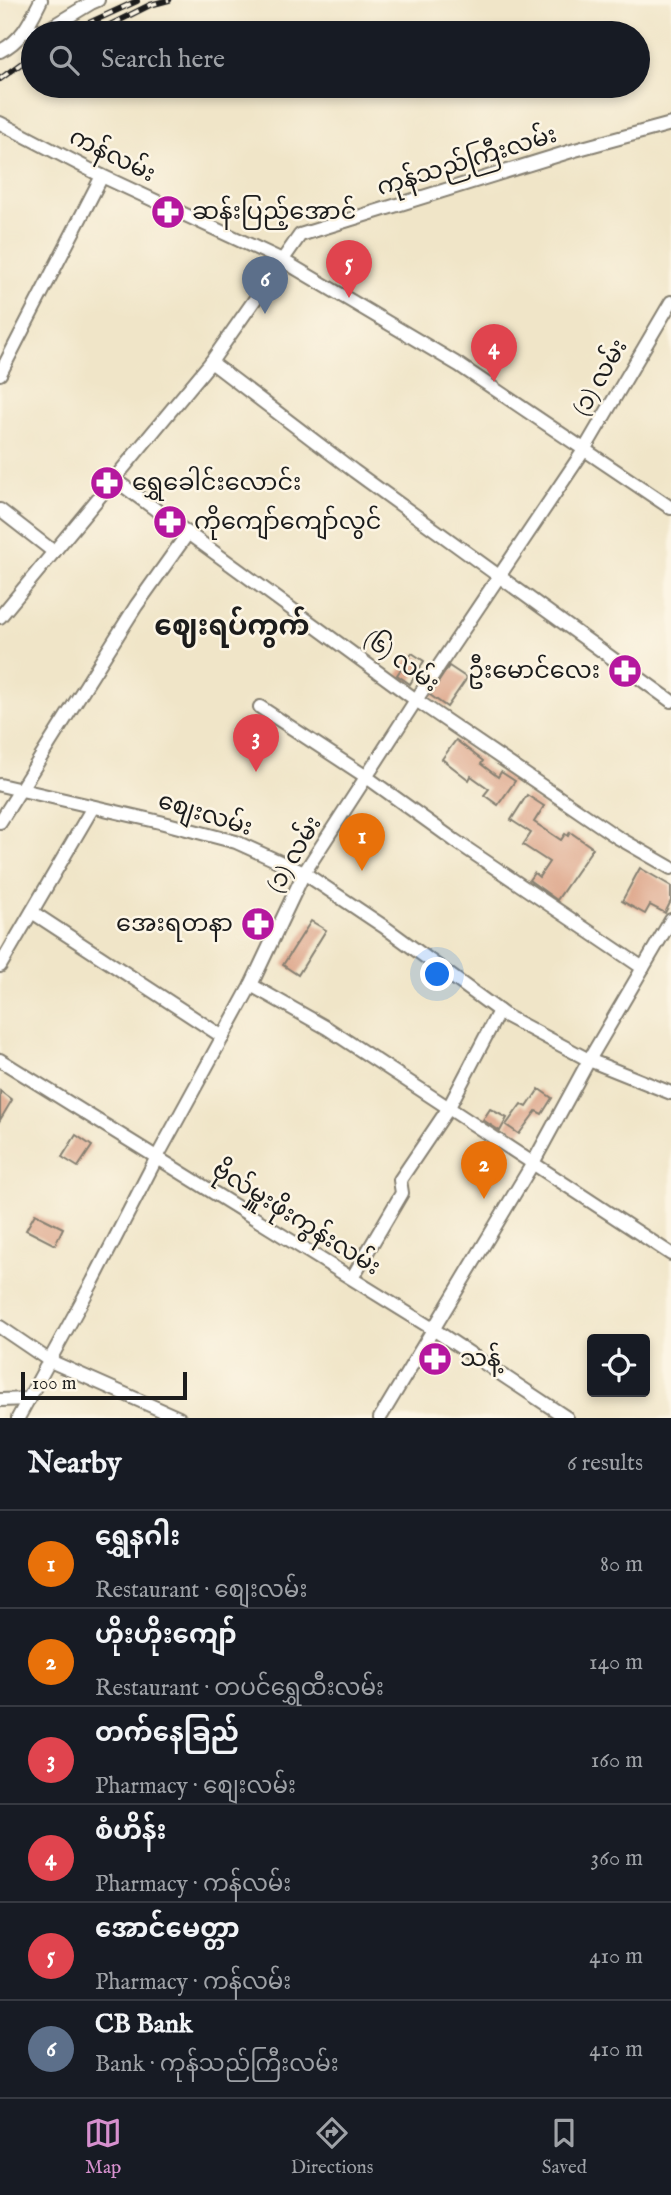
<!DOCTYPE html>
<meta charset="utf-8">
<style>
body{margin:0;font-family:"IM FELL English","Noto Sans Myanmar",serif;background:#20242c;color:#f1f3f6}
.controls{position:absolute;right:21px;bottom:21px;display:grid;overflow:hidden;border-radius:7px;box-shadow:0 4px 10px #0003}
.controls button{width:63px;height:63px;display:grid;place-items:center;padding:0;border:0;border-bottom:2px solid #363941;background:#171b24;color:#f1f3f6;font:35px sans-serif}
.scale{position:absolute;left:21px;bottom:18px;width:166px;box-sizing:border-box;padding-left:7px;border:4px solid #1c1c1c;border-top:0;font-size:19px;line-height:24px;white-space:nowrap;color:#1c1c1c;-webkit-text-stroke:5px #fcf5e5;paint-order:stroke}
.you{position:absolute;left:438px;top:975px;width:24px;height:24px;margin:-18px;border:5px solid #fff;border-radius:50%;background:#1a73e8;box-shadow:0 0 0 10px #1a73e833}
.badge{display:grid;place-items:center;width:46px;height:46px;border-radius:50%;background:#d690ce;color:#fff;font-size:23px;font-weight:700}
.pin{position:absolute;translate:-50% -58px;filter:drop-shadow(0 2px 4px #0008)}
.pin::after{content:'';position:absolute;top:37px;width:24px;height:21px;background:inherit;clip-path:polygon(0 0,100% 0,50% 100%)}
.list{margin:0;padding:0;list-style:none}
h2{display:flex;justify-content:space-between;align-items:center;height:91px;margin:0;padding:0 28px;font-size:30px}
h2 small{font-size:23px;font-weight:400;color:#9ea1a6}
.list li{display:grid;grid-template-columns:46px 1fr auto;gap:21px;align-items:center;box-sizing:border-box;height:98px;padding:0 28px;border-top:2px solid #363941}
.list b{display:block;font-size:26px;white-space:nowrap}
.list p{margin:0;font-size:23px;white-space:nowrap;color:#9ea1a6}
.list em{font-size:23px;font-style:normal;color:#9ea1a6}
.icon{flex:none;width:38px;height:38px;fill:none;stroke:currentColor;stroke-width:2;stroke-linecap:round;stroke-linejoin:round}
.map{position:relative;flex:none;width:671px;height:1418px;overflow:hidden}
.search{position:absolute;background:#171b24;box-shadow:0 4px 10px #0003;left:21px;right:21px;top:21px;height:77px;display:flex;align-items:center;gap:18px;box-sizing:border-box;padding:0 24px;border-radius:38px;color:#9ea1a6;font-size:26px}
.sheet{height:679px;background:#171b24}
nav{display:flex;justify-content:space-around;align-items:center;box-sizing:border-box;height:98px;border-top:2px solid #363941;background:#171b24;font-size:19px;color:#9ea1a6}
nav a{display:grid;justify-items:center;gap:4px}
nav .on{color:#d690ce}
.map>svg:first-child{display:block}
.building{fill:#dca185}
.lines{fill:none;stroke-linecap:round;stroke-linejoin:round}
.minor-casing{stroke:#868072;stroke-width:16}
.minor{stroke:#fff;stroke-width:12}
.rail-casing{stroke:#1c1c1c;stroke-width:6}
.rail{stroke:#fcf5e5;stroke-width:3.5;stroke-dasharray:10;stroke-linecap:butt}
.labels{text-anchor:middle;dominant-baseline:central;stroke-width:5;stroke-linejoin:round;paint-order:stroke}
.street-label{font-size:24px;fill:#1c1c1c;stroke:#fcf5e5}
.poi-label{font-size:24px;fill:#1c1c1c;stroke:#fcf5e5;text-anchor:start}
.quarter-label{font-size:28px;font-weight:bold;fill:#1c1c1c;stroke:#fcf5e5}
</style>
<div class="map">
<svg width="671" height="1418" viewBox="0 0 671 1418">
<rect width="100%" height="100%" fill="#fcf5e5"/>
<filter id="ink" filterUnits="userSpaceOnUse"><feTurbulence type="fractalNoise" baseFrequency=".0143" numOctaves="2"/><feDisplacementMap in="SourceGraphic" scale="14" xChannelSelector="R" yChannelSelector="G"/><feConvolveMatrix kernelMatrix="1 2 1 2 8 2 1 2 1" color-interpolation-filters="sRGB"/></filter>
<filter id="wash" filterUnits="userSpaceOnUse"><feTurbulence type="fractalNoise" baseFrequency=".00686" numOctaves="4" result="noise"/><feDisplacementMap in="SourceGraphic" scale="28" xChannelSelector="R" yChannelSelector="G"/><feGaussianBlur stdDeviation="1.57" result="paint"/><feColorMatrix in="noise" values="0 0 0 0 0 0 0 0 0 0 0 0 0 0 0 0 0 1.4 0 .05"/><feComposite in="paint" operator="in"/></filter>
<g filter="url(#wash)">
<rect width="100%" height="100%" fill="#f0e5c8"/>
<g id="blocks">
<g class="building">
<polygon points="412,653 424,661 410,684 397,675"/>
<polygon points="449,666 467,678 447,707 430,695"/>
<polygon points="456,740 483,761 481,764 498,777 501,772 515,781 498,805 484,795 489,789 471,776 469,780 442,759"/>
<polygon points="527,795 544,806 534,822 561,840 565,834 568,836 570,832 593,848 557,900 529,880 534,873 539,877 549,862 523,845 531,833 511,820"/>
<polygon points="640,868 671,886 671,901 665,913 650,905 645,914 622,901"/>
<polygon points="311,921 326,930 298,975 283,965"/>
<polygon points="539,1089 552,1098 542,1114 536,1111 519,1134 506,1125 521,1104 527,1107"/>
<polygon points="0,1091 12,1100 0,1120"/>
<polygon points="490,1109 507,1118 500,1131 483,1120"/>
<polygon points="76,1135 92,1146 78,1167 62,1157"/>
<polygon points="35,1214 63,1228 55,1245 26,1230"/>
</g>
</g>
</g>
<g filter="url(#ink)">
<use href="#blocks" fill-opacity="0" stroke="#868072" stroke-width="2"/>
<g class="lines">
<g class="minor-casing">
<g id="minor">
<polyline points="24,32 48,29 91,3 98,0"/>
<path d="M0 51C22 41 31 20 41 0"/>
<polyline points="0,123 102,176 282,260 459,365 671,508"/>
<polyline points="211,362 354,471 671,701"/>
<polyline points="0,374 102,176"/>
<polyline points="114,479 416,700 617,837 671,868"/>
<polyline points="0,510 54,552"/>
<polyline points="0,617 211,362 300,235 575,150 671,124"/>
<polyline points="260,707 368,778 454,840 643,968"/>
<polyline points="0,785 160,822 236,842 304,873 383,926 506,1016 589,1060 671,1093"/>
<polyline points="0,822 136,606 188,533"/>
<polyline points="32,912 223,1037"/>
<polyline points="0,966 93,807"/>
<polyline points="251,985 327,1028 671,1254"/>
<polyline points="0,1060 433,1329 567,1418"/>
<polyline points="352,1278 402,1193 400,1180 448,1109 499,1011"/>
<polyline points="0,1327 50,1361 179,1418"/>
<polyline points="0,1400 29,1399"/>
<polyline points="18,1418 93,1281 157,1157 251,985 304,873 416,700 584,450 671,302"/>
<polyline points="380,1418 533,1163 589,1060 671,920"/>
</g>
</g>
<use href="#minor" class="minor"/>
<g class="rail-casing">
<g id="rail">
<polyline points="67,33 137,1"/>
<polyline points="94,33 150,5 169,0"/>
<polyline points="0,79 33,55"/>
</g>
</g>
<use href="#rail" class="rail"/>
</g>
</g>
<defs>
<g id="pharmacy-disc" transform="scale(1.75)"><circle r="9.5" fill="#b5179e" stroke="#fcf5e5"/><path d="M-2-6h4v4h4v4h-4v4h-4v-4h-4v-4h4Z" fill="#fff"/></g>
</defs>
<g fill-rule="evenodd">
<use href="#pharmacy-disc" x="168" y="212"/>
<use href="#pharmacy-disc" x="107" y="483"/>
<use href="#pharmacy-disc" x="170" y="522"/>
<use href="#pharmacy-disc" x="625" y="671"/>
<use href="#pharmacy-disc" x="258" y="924"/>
<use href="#pharmacy-disc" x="435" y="1359"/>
</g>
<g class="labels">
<g class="street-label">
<text transform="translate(112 156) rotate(26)">ကန်လမ်း</text>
<text transform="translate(467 162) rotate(-17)">ကုန်သည်ကြီးလမ်း</text>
<text transform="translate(601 378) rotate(-60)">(၁) လမ်း</text>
<text transform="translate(401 662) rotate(36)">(၆) လမ်း</text>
<text transform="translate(205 815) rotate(17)">စျေးလမ်း</text>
<text transform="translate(295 855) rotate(-60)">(၁) လမ်း</text>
<text transform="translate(296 1219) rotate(32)">ဗိုလ်မှူးဖိုးကွန်းလမ်း</text>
</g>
<g class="poi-label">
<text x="192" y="212">ဆန်းပြည့်အောင်</text>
<text x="132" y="483">ရွှေခေါင်းလောင်း</text>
<text x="194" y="522">ကိုကျော်ကျော်လွင်</text>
<text x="600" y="671" text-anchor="end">ဦးမောင်လေး</text>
<text x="233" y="924" text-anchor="end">အေးရတနာ</text>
<text x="460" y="1359">သန့်</text>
</g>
<g class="quarter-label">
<text x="232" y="627">ဈေးရပ်ကွက်</text>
</g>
</g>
</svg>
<div class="controls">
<button><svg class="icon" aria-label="locate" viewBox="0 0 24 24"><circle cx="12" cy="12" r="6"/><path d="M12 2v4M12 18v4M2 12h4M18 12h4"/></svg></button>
</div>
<div class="scale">100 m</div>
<div class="you"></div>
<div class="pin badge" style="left:362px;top:871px;background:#e8710a">1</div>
<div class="pin badge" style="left:484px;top:1199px;background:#e8710a">2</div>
<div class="pin badge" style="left:256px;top:772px;background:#e0444e">3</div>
<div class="pin badge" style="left:494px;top:382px;background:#e0444e">4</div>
<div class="pin badge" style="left:349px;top:298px;background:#e0444e">5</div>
<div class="pin badge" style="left:265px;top:314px;background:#5c6f8a">6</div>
<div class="search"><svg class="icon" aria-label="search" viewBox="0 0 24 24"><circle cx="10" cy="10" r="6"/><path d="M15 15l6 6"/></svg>Search here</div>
</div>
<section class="sheet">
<h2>Nearby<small>6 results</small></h2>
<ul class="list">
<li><span class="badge" style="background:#e8710a">1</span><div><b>ရွှေနဂါး</b><p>Restaurant · စျေးလမ်း</p></div><em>80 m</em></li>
<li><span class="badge" style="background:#e8710a">2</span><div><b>ဟိုးဟိုးကျော်</b><p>Restaurant · တပင်ရွှေထီးလမ်း</p></div><em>140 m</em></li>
<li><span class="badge" style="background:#e0444e">3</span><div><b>တက်နေခြည်</b><p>Pharmacy · စျေးလမ်း</p></div><em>160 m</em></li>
<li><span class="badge" style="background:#e0444e">4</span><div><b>စံဟိန်း</b><p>Pharmacy · ကန်လမ်း</p></div><em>360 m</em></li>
<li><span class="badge" style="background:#e0444e">5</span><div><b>အောင်မေတ္တာ</b><p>Pharmacy · ကန်လမ်း</p></div><em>410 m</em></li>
<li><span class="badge" style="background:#5c6f8a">6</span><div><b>CB Bank</b><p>Bank · ကုန်သည်ကြီးလမ်း</p></div><em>410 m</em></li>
</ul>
</section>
<nav>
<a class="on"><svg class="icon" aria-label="map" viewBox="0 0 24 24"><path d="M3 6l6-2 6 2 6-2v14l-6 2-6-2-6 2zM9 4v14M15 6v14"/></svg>Map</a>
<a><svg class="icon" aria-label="directions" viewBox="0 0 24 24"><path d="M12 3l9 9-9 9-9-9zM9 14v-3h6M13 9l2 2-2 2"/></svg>Directions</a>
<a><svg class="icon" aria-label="saved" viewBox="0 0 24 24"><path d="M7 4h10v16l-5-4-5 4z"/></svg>Saved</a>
</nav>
